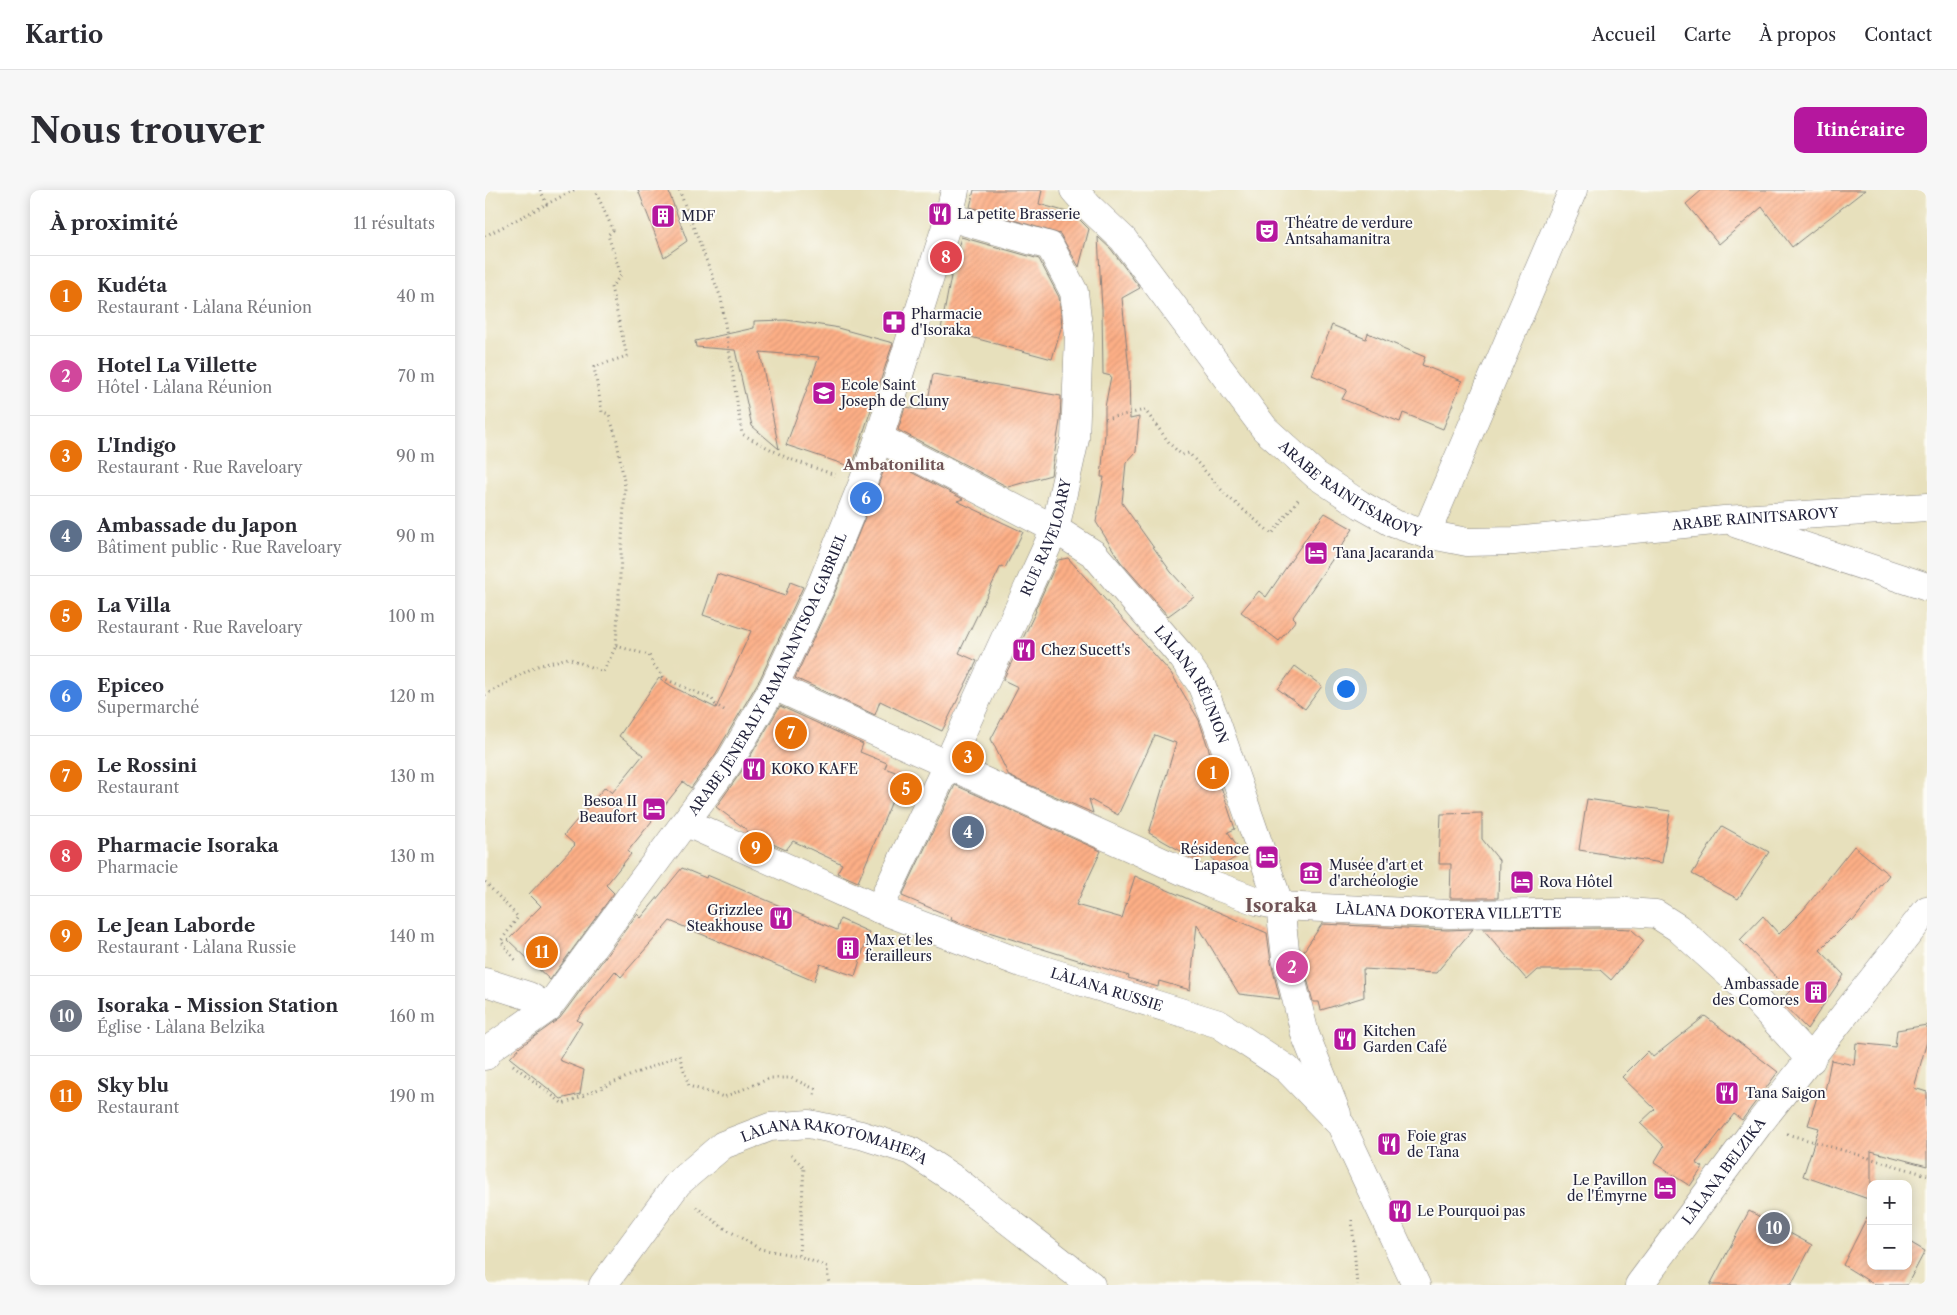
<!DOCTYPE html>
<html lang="fr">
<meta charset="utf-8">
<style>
body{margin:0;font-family:"Libre Caslon Text",serif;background:#f7f7f7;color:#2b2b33}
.controls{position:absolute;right:15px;bottom:15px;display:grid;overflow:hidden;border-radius:10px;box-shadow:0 2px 12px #0003}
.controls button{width:45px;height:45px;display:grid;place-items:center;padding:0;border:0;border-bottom:1px solid #e1e1e2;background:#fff;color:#2b2b33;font:25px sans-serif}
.you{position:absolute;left:860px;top:498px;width:18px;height:18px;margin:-12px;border:4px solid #fff;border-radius:50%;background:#1a73e8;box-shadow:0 0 0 8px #1a73e833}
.badge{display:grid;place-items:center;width:32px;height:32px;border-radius:50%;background:#b5179e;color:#fff;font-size:16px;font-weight:700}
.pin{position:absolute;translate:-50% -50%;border:2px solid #fff;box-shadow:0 1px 5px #0006}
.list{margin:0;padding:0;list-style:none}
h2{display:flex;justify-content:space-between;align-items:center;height:65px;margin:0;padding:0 20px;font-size:21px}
h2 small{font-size:16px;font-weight:400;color:#7c7c81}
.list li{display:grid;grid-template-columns:32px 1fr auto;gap:15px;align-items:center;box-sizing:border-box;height:80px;padding:0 20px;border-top:1px solid #e1e1e2}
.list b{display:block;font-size:19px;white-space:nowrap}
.list p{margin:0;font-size:16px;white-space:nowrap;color:#7c7c81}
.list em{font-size:16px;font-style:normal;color:#7c7c81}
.map{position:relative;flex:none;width:1442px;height:1095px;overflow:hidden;border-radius:10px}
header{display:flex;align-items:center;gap:30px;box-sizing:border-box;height:70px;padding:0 25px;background:#fff;border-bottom:1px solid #e1e1e2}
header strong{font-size:24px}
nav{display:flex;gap:28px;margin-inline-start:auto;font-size:18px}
.intro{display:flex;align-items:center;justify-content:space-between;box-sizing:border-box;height:120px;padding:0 30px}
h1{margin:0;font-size:35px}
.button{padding:12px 22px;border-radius:10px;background:#b5179e;color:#fff;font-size:18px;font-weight:700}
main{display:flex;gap:30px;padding:0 30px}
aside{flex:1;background:#fff;border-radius:10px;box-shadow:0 2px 12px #0003}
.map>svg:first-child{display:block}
.building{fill:url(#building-hatch)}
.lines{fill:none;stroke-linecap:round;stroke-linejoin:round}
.minor-casing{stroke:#84817c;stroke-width:29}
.path{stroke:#84817c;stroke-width:3;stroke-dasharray:1 4;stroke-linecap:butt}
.minor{stroke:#fff;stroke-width:28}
.labels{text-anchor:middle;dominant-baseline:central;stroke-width:4;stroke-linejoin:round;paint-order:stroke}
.poi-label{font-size:14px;fill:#22223b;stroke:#fdfcf7;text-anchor:start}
.street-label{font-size:14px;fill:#22223b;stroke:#fdfcf7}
.neighbourhood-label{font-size:15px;font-weight:bold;fill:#6f5355;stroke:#fdfcf7}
.district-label{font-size:19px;font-weight:bold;fill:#6f5355;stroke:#fdfcf7}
</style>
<header>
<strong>Kartio</strong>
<nav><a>Accueil</a><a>Carte</a><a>À propos</a><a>Contact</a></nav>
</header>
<div class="intro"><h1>Nous trouver</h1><a class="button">Itinéraire</a></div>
<main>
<aside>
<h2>À proximité<small>11 résultats</small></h2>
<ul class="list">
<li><span class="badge" style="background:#e8710a">1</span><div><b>Kudéta</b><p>Restaurant · Làlana Réunion</p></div><em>40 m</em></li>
<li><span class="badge" style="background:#d1479c">2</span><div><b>Hotel La Villette</b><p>Hôtel · Làlana Réunion</p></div><em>70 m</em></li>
<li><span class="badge" style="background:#e8710a">3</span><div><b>L'Indigo</b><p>Restaurant · Rue Raveloary</p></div><em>90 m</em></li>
<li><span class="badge" style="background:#5c6f8a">4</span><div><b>Ambassade du Japon</b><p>Bâtiment public · Rue Raveloary</p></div><em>90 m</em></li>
<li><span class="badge" style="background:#e8710a">5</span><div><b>La Villa</b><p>Restaurant · Rue Raveloary</p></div><em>100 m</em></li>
<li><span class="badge" style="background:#3f7fe0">6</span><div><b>Epiceo</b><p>Supermarché</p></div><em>120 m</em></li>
<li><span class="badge" style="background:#e8710a">7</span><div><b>Le Rossini</b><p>Restaurant</p></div><em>130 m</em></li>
<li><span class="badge" style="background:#e0444e">8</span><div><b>Pharmacie Isoraka</b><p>Pharmacie</p></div><em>130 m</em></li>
<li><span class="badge" style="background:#e8710a">9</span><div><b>Le Jean Laborde</b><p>Restaurant · Làlana Russie</p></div><em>140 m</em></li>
<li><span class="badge" style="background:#6b7280">10</span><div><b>Isoraka - Mission Station</b><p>Église · Làlana Belzika</p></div><em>160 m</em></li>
<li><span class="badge" style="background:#e8710a">11</span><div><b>Sky blu</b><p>Restaurant</p></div><em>190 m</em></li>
</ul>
</aside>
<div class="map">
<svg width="1442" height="1095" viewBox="0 0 1442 1095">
<defs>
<pattern id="building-hatch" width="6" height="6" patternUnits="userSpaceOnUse" patternTransform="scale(1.25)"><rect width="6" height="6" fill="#fdaf86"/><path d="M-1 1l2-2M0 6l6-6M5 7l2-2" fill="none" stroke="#d99675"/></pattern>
</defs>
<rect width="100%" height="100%" fill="#fdfcf7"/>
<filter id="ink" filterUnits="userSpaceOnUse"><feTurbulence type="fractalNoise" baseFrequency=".02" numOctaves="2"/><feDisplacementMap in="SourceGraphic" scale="10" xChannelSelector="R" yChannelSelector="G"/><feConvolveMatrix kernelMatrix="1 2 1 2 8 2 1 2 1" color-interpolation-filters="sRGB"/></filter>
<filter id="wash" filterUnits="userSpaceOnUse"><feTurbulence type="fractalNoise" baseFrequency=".0096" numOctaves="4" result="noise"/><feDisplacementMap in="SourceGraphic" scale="20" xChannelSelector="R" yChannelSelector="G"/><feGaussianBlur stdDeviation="1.12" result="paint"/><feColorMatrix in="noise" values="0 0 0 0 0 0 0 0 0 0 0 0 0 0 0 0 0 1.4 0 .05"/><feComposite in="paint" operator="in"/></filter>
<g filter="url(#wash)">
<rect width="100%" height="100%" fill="#e7e0bc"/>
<g id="blocks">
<g class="building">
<polygon points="153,0 183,0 202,51 179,67"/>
<polygon points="489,0 557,0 554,14 589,24 604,39 594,77 575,44 485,17"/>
<polygon points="1217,0 1380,0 1307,57 1277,17 1234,54 1201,14"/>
<polygon points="476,47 554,69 574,107 577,135 567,169 456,139 467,81"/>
<polygon points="613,47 626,59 655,98 637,108 644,180 645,229 654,227 651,262 641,273 637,313 686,382 709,407 683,426 635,371 611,332 619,287 616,287 620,244 620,217 626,186 618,184 617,119"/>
<polygon points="301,130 349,137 408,153 367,277 301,255 334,167 275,162 294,259 267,236 250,160 211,157 210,151 269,138 269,131"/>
<polygon points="847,135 881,149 883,143 940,167 937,175 977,191 958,239 918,223 915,232 857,209 862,200 827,185"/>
<polygon points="448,184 576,206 575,231 566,285 523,297 413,240 420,217 441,220"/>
<polygon points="403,270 478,309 472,311 538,342 520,378 516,376 474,463 492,471 457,541 395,511 390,525 310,488 350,402"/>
<polygon points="840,323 868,339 808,427 811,430 794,451 756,422 774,401 781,407 826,341"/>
<polygon points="583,368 686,483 714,530 750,639 743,642 757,663 734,678 722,661 710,669 664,643 691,553 670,545 633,625 604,609 608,623 524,586 506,549 533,497 518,490 551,421 550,420 573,370"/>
<polygon points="232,384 300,406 305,392 318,397 275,489 230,565 206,598 198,592 143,661 146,664 121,695 129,703 65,790 23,750 56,716 44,704 90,655 79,645 120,597 127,603 158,565 134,546 174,488 188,497 231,518 266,441 218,425"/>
<polygon points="810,476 837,496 820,519 793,499"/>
<polygon points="295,516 378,554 375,562 402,573 400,578 418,585 373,692 352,683 357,674 308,651 301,660 261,642 262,640 231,617 256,582"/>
<polygon points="470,595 616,661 591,715 637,728 650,686 782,743 786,772 795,809 754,804 712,734 705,800 674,791 673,797 643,788 644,786 475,733 466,730 467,727 417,706"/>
<polygon points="1102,609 1185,621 1177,673 1094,660"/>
<polygon points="997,623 997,649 1014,670 1013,708 965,708 966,674 954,674 956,624"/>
<polygon points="1237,636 1284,662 1253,709 1207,684"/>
<polygon points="1369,656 1404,685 1368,731 1366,729 1335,760 1359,785 1322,839 1295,811 1305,801 1255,750 1278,726 1294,744 1319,719"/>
<polygon points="197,678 221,688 222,685 352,740 355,729 384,742 370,786 335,774 329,791 185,731 136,787 130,781 92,830 97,833 74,870 99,880 95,904 76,909 25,868 35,857 75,828 152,724 156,728"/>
<polygon points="837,734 963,740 988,739 951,783 878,779 879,807 836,820 834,812 828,812 816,765"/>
<polygon points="1124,738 1146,739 1159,751 1126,790 1115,780 1053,780 1042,790 998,739"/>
<polygon points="1220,826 1293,882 1257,930 1249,924 1211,973 1218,977 1205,996 1169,973 1179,956 1155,933 1170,919 1137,887 1163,861 1168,867"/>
<polygon points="1442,835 1442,851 1429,898 1442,902 1442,976 1386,961 1386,1010 1318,986 1334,938 1323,935 1333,904 1339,906 1346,870 1369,875 1371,853 1410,857 1412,840"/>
<polygon points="1264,1021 1327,1055 1306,1095 1225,1095"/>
<polygon points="1382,1027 1386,1029 1386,1076 1423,1076 1423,1051 1440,1061 1422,1095 1390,1095 1358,1075"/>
</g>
</g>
</g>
<g filter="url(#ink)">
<use href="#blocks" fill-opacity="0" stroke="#84817c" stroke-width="1"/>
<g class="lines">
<g class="minor-casing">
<g id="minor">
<path id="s1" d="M589 0 604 17 638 49 780 239 831 285 876 315 910 334 941 344 982 352 1029 351 1239 330 1442 317"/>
<path id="s2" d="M394 248 570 339 609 364 698 468 716 494 731 531 795 716 801 768 820 844 852 924"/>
<polyline points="1252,334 1442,397"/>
<polyline points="941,344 1088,0"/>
<path id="s3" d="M289 496 726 694 772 711 795 716 964 724 1142 722 1171 724 1193 738 1264 802 1326 870"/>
<path id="s4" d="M202 633 394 719 536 773 734 834 802 879 856 935 931 1095"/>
<path id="s5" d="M394 719 462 575 570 339 590 249 594 145 589 102 565 56 464 27"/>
<polyline points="0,792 44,806 63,818"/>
<path id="s6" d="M0 866 6 858 63 818 243 574 289 496 336 396 377 295 394 248 464 27 470 0"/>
<path id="s7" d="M118 1095 193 993 238 955 285 937 324 934 376 945 426 961 472 991 606 1095"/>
<path id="s8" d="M1154 1095 1273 935 1442 720"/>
</g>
</g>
<g class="path">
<polyline points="55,0 62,14 89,0"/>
<polyline points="194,0 236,108 257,244 302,268 350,285"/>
<polyline points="0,46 62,14"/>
<polyline points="620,229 660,220 686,255 697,265 704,263 742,306 787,344 815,307"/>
<polyline points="131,456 164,465 168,474 180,489 227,509 230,514 242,522"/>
<polyline points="0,505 49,477 83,468 118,482 131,456 140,297 132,251 124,224 117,222 109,177 142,166 126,97 136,85 123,45 128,40 110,0"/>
<polyline points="0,692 33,727 16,751 31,771"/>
<polyline points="28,875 78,914 194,865 204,896 239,907 286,888 306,888 330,899 329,906"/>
<polyline points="1302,944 1442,985"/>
<polyline points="306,965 319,977 314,1066"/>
<polyline points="211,1017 236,1036 275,1059 314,1066 342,1077 344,1095"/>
<polyline points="867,1030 872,1095"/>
</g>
<use href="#minor" class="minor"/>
</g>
</g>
<defs>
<g id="restaurant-square" transform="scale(1.25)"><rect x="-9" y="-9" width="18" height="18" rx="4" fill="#b5179e" stroke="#fdfcf7"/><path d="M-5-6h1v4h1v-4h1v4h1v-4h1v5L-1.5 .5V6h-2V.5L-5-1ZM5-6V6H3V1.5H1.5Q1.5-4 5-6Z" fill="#fff"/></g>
<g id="building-square" transform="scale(1.25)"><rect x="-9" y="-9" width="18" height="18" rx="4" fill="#b5179e" stroke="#fdfcf7"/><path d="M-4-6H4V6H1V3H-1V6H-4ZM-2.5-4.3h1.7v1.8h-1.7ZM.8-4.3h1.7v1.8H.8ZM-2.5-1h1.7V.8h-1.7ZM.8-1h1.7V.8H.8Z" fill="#fff"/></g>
<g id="theatre-square" transform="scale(1.25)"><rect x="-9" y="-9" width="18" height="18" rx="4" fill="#b5179e" stroke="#fdfcf7"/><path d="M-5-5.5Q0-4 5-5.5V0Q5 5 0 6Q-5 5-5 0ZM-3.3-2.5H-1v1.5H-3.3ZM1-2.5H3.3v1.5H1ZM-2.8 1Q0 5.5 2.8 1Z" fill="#fff"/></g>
<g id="pharmacy-square" transform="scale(1.25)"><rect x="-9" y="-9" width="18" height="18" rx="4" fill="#b5179e" stroke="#fdfcf7"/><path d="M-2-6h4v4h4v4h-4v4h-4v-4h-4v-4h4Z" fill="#fff"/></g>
<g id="school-square" transform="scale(1.25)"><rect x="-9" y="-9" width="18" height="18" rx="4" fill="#b5179e" stroke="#fdfcf7"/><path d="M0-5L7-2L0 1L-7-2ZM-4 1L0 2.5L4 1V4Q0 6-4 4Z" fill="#fff"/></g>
<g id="hotel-square" transform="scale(1.25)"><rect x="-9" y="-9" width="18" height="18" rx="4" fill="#b5179e" stroke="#fdfcf7"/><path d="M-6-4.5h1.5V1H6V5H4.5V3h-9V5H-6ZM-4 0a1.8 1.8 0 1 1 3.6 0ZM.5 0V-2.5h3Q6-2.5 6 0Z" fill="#fff"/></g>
<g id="museum-square" transform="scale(1.25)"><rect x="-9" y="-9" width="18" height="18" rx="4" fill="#b5179e" stroke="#fdfcf7"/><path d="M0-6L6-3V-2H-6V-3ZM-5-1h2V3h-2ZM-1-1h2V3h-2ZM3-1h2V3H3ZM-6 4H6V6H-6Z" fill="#fff"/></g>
</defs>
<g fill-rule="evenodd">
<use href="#restaurant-square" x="455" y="24"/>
<use href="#building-square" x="178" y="26"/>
<use href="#theatre-square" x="782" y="41"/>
<use href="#pharmacy-square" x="409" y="132"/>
<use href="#school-square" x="339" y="203"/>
<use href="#hotel-square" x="831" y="363"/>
<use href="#restaurant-square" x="539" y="460"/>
<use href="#restaurant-square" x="269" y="579"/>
<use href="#hotel-square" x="169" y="619"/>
<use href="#hotel-square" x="782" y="667"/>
<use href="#museum-square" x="826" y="683"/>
<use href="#hotel-square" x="1037" y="692"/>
<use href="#restaurant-square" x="296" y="728"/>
<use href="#building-square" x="363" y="758"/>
<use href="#building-square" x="1331" y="802"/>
<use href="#restaurant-square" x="860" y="849"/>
<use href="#restaurant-square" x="1242" y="903"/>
<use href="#restaurant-square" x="904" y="954"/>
<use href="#hotel-square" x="1180" y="998"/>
<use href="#restaurant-square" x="915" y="1021"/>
</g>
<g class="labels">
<g class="poi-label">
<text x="472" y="24">La petite Brasserie</text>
<text x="196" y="26">MDF</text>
<text x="800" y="33">Théatre de verdure<tspan x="800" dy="16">Antsahamanitra</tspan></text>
<text x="426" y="124">Pharmacie<tspan x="426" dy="16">d'Isoraka</tspan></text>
<text x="356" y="195">Ecole Saint<tspan x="356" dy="16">Joseph de Cluny</tspan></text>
<text x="848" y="363">Tana Jacaranda</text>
<text x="556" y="460">Chez Sucett's</text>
<text x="286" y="579">KOKO KAFE</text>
<text x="152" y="611" text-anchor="end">Besoa II<tspan x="152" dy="16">Beaufort</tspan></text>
<text x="764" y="659" text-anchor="end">Résidence<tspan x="764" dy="16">Lapasoa</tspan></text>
<text x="844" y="675">Musée d'art et<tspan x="844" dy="16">d'archéologie</tspan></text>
<text x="1054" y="692">Rova Hôtel</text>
<text x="278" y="720" text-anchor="end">Grizzlee<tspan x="278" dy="16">Steakhouse</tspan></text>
<text x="380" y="750">Max et les<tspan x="380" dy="16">ferailleurs</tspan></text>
<text x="1314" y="794" text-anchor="end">Ambassade<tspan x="1314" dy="16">des Comores</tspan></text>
<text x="878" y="841">Kitchen<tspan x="878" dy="16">Garden Café</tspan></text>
<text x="1260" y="903">Tana Saigon</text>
<text x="922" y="946">Foie gras<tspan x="922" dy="16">de Tana</tspan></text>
<text x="1162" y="990" text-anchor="end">Le Pavillon<tspan x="1162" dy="16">de l'Émyrne</tspan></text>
<text x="932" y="1021">Le Pourquoi pas</text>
</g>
<g class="street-label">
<text stroke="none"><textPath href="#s1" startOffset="412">ARABE RAINITSAROVY</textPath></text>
<text stroke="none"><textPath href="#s1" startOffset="832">ARABE RAINITSAROVY</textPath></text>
<text stroke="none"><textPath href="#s5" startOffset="408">RUE RAVELOARY</textPath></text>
<text stroke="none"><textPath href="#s6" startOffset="481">ARABE JENERALY RAMANANTSOA GABRIEL</textPath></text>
<text stroke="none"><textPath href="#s2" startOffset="409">LÀLANA RÉUNION</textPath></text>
<text stroke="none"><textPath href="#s3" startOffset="721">LÀLANA DOKOTERA VILLETTE</textPath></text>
<text stroke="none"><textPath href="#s4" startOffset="452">LÀLANA RUSSIE</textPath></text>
<text stroke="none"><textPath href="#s7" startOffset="302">LÀLANA RAKOTOMAHEFA</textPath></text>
<text stroke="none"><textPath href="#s8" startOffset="142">LÀLANA BELZIKA</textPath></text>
</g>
<g class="neighbourhood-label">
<text x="409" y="274">Ambatonilita</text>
</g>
<g class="district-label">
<text x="796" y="715">Isoraka</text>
</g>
</g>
</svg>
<div class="controls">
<button>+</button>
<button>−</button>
</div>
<div class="you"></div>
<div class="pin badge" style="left:728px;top:583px;background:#e8710a">1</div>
<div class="pin badge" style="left:807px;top:777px;background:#d1479c">2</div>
<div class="pin badge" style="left:483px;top:567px;background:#e8710a">3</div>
<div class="pin badge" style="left:483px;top:642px;background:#5c6f8a">4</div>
<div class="pin badge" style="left:421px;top:599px;background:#e8710a">5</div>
<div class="pin badge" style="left:381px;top:308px;background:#3f7fe0">6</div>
<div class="pin badge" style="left:306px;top:543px;background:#e8710a">7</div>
<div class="pin badge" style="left:461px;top:67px;background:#e0444e">8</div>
<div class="pin badge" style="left:271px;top:658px;background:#e8710a">9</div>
<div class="pin badge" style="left:1289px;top:1038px;background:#6b7280">10</div>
<div class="pin badge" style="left:57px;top:762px;background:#e8710a">11</div>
</div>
</main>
